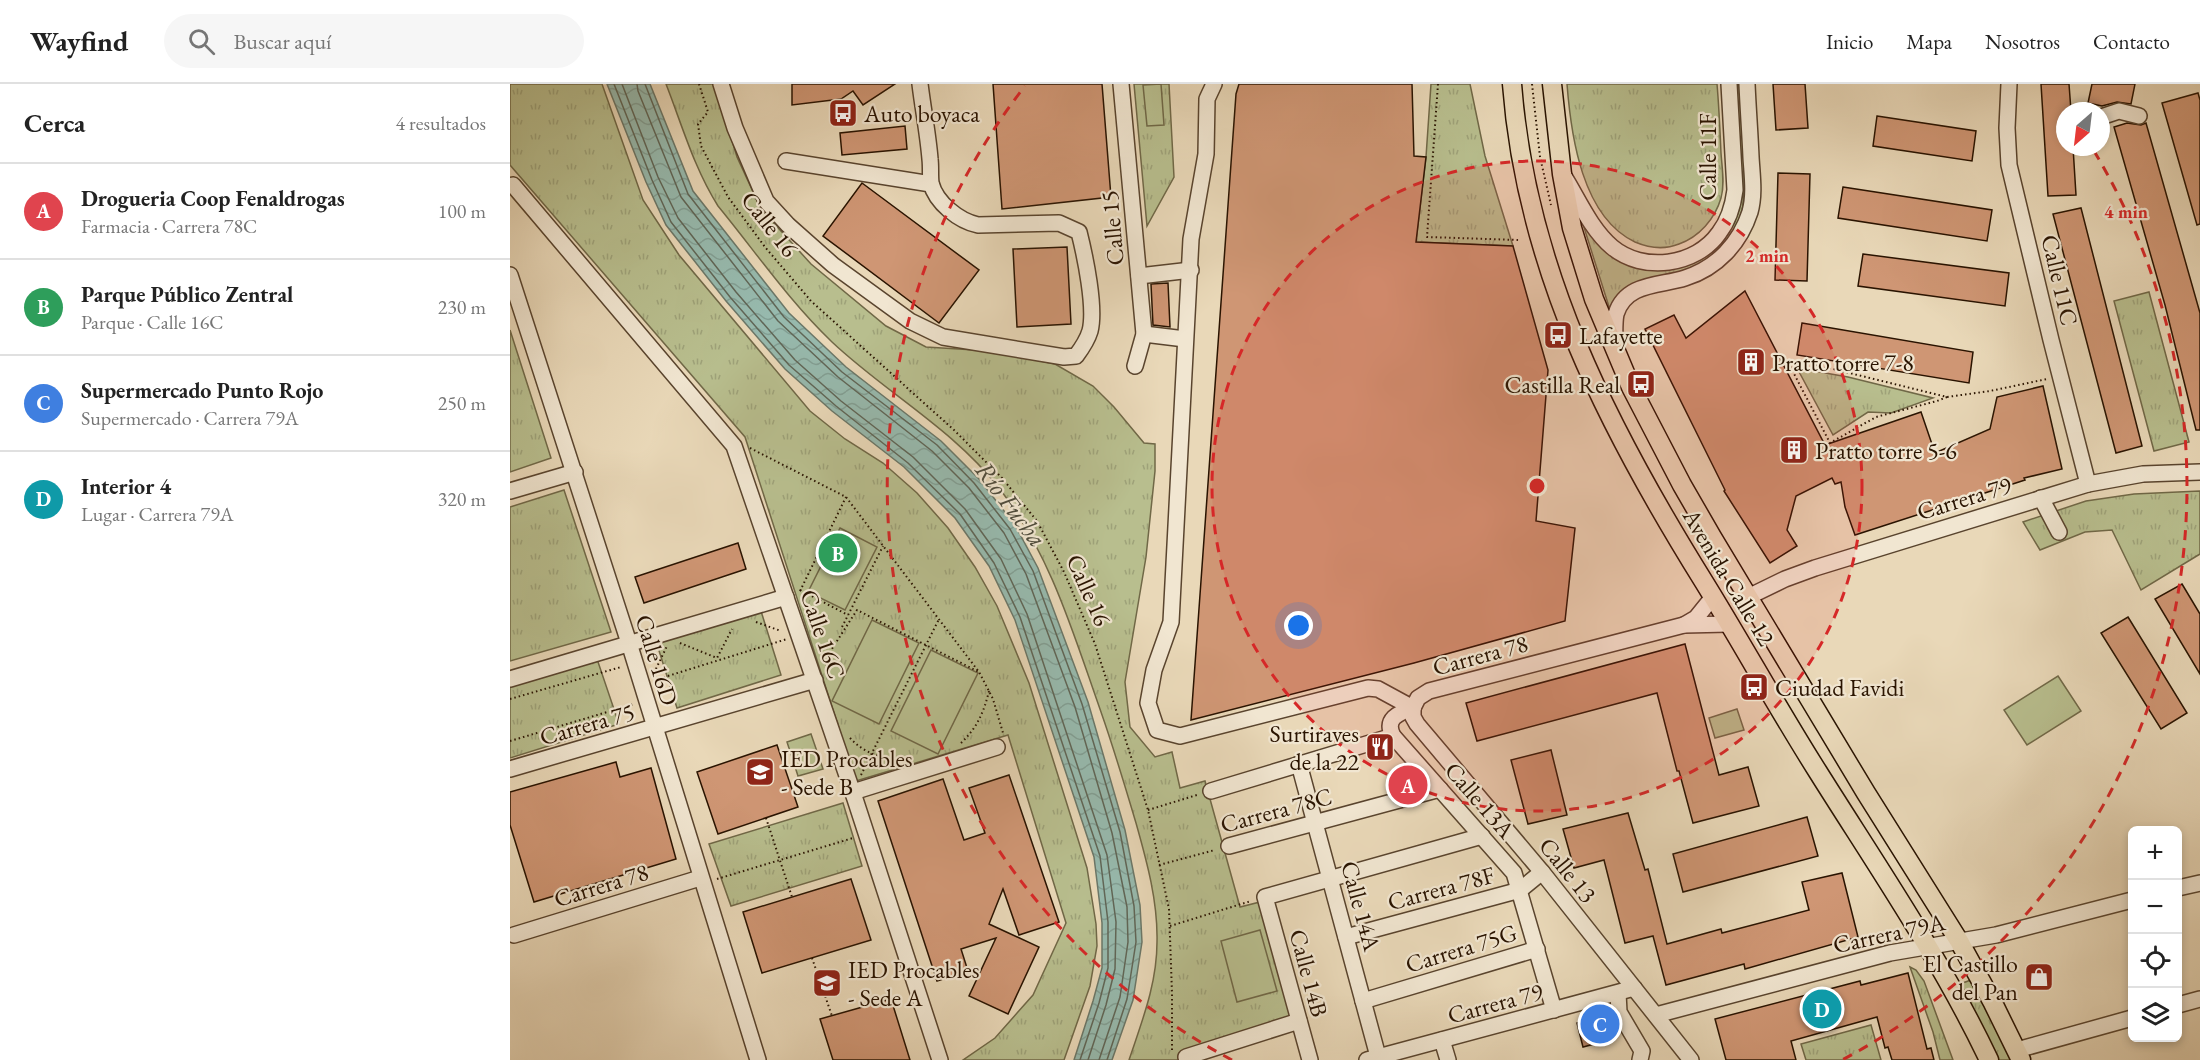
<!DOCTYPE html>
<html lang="es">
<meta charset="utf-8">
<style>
body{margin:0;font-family:"EB Garamond",serif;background:#f6f6f6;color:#222}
.controls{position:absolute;right:18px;bottom:18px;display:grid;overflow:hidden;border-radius:9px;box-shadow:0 3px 9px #0003}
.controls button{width:54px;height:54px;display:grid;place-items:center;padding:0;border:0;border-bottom:2px solid #e0e0e0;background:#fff;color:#222;font:30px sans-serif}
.compass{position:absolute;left:1546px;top:18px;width:54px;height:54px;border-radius:50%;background:#fff;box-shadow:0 3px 9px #0003;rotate:208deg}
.you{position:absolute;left:789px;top:542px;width:21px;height:21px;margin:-15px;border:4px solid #fff;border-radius:50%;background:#1a73e8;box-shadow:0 0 0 9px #1a73e833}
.badge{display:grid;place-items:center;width:39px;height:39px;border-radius:50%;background:#111827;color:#fff;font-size:20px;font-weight:700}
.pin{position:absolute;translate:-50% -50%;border:3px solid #fff;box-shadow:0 2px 6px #0006}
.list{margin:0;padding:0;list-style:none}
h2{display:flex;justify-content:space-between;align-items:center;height:78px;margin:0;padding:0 24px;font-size:26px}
h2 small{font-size:20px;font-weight:400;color:#767676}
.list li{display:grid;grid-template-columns:39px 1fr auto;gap:18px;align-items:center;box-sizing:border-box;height:96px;padding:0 24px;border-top:2px solid #e0e0e0}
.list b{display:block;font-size:22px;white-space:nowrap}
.list p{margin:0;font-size:20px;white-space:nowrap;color:#767676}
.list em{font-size:20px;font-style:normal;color:#767676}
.icon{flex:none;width:33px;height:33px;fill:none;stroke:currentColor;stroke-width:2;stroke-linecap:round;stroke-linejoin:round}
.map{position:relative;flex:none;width:1690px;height:976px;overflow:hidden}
header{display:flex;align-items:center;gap:36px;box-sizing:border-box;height:84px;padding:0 30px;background:#fff;border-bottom:2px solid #e0e0e0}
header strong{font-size:28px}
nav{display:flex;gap:33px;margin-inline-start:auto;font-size:21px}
.search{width:420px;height:54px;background:#f6f6f6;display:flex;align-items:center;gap:15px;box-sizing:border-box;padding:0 21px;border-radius:33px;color:#767676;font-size:22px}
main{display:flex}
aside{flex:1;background:#fff}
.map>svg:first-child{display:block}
.grass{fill:url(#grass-tufts);stroke:#706847;stroke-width:1.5}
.pitch{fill:#b8be8e;stroke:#706847;stroke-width:1.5}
.water{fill:url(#water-waves);stroke:#6b7768;stroke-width:1.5}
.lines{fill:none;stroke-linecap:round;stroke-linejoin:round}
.shore{stroke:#606657;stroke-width:1.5}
.building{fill:#cf9674;stroke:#291300;stroke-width:1.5}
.minor-casing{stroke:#59442e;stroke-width:18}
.major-casing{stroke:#291300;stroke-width:21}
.path{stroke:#291300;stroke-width:2;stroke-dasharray:1.5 3;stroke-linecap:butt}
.minor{stroke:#f1e6d1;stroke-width:15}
.major{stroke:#e9d8b8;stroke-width:18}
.path-bridge{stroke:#291300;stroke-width:2;stroke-dasharray:1.5 3;stroke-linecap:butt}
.ring{fill:none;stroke:#d62828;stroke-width:3;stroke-dasharray:10 8}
.labels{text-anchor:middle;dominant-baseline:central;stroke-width:4.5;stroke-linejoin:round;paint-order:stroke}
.poi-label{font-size:24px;fill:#291300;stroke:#f1e6d1;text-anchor:start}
.street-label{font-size:24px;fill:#291300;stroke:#f1e6d1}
.water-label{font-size:26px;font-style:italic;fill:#504d3d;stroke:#f1e6d1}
.centre{fill:#d62828;stroke:#f1e6d1;stroke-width:3}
.ring-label{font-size:18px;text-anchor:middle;font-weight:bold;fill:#d62828;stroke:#f1e6d1;stroke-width:4.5;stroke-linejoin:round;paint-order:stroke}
</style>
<header>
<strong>Wayfind</strong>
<div class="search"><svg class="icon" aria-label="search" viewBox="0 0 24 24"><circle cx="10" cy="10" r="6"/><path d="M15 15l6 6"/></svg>Buscar aquí</div>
<nav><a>Inicio</a><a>Mapa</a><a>Nosotros</a><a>Contacto</a></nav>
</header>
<main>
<aside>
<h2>Cerca<small>4 resultados</small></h2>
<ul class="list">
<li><span class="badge" style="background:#e0444e">A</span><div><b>Drogueria Coop Fenaldrogas</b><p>Farmacia · Carrera 78C</p></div><em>100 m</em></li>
<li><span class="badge" style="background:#2e9e5b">B</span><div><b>Parque Público Zentral</b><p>Parque · Calle 16C</p></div><em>230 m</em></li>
<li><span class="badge" style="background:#3f7fe0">C</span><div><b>Supermercado Punto Rojo</b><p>Supermercado · Carrera 79A</p></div><em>250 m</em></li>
<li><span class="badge" style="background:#0f9aa8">D</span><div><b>Interior 4</b><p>Lugar · Carrera 79A</p></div><em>320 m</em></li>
</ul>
</aside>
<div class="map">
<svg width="1690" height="976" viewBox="0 0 1690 976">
<defs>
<pattern id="grass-tufts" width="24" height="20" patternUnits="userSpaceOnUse" patternTransform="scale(1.5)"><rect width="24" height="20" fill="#b8be8e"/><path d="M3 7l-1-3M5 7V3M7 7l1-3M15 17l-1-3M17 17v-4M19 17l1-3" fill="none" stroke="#9ea279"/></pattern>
<pattern id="water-waves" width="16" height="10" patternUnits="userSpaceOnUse" patternTransform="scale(1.5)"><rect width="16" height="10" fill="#97baae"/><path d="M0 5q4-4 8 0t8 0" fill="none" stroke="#829f94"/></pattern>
</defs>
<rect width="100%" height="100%" fill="#e9d8b8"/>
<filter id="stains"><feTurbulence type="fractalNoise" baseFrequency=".00333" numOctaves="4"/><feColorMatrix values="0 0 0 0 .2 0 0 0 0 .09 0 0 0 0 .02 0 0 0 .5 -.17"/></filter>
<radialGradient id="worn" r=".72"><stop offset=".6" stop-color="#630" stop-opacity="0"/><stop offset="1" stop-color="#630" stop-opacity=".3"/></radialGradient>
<g class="grass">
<polygon points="0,0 92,0 133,116 169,171 300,327 335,355 373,379 407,409 438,444 465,483 487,522 519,599 577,784 586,840 587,862 580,902 554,976 453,976 485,954 523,911 556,839 498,651 346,697 235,353 0,81"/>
<path d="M156 0H205L227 73 251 125 301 180 376 242 416 263 481 267 545 280 583 302 604 323 634 359 645 360V387L636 473 615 598 620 643 645 673 662 668 670 704 695 697 730 823 750 818 784 936 673 976H619C632 937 647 900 647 858 648 818 637 778 626 739 615 702 604 665 591 628 563 549 541 471 489 404 443 345 375 308 322 258 279 217 245 167 208 122 184 84 172 41 156 0Z"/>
<polygon points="624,0 659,0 664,93 637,142"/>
<polygon points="921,0 960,0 975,72 1003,162 906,158 916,73"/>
<path d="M1057 0H1207C1209 23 1210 46 1211 69 1212 84 1215 100 1211 114 1205 135 1189 153 1169 160 1154 166 1139 164 1125 158 1072 133 1061 52 1057 0Z"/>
<path d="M1224 0H1229C1230 30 1240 113 1229 137 1219 161 1198 180 1173 187 1134 198 1126 189 1100 226L1072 137 1145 183 1219 146Z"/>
<polygon points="1639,208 1679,358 1644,367 1604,217"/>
<polygon points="0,246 41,374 0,388"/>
<polygon points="1287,284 1338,293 1423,314 1381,329 1358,328 1323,351"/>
<polygon points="54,406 101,548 0,577 0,423"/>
<polygon points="1690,407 1690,470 1631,506 1602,446 1575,448 1530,466 1513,438 1576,417 1624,410"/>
<polygon points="250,524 271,591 167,624 146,557"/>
<polygon points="86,572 109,640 0,674 0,598"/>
<polygon points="333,719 352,782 221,822 199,760"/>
<polygon points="1400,883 1406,886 1414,897 1443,976 1430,976 1423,948"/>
<polygon points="1461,896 1502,976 1486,976 1447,901"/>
<polygon points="1361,941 1371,976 1296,976 1291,960"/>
</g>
<g class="pitch">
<polygon points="651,0 654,41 637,42 633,1"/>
<polygon points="330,444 367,463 335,526 298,508"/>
<polygon points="362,536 409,559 369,640 322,617"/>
<polygon points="421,566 468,589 428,670 381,647"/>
<polygon points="1548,592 1571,627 1517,661 1494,626"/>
<polygon points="1227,625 1234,646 1205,654 1199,634"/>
<polygon points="301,650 313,685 288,692 277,658"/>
<polygon points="750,846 767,907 727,918 711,857"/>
</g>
<polygon class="water" points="97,0 140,0 183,107 279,229 336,283 431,357 469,395 505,441 528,484 578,618 615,746 630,821 632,858 623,916 602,976 564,976 583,917 592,884 592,839 584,773 505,536 479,482 445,434 394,383 322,327 275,285 216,217 156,141 136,98"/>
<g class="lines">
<g class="shore">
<polyline points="104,0 142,96 161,138 220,213 279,281 326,322 398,379 450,430 484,479 510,533 590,772 598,838 598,884 589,919 570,976"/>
<polyline points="112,0 148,93 168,134 226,208 285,276 331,317 403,373 455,425 491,475 517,530 597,771 606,838 605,885 596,921 578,976"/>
<polyline points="127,0 128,7 171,113 268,237 328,293 422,367 459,404 494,449 516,490 565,623 602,749 617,823 618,858 610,913 589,976"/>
<polyline points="135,0 178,110 274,233 332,288 427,361 464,399 500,445 523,487 572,620 610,748 624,822 626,858 617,915 597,976"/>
</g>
</g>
<g class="building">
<polygon points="282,0 385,0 353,21 343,7 331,15 282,21"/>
<polygon points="483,0 592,0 601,113 492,125"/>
<polygon points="729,0 902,0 904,72 916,73 906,158 1003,162 1038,286 1026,437 1065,444 1055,537 904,579 681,636 726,10"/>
<polygon points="1263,0 1295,0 1298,44 1266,46"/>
<polygon points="1531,0 1559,0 1561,27 1555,27 1555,63 1563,63 1566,111 1538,112"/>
<polygon points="1582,0 1625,0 1621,20 1607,18 1592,22 1578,19"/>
<polygon points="1688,9 1690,16 1690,140 1687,141 1652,19"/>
<polygon points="1367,32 1466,47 1462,77 1363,62"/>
<polygon points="1617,39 1631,41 1636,39 1690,229 1690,346 1686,346 1655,221 1604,43"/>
<polygon points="395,42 397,65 332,71 330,49"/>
<polygon points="1268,89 1300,90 1297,197 1265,196"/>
<polygon points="352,99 469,186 429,239 313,152"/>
<polygon points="1333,103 1482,126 1477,157 1328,134"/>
<polygon points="1571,124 1632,362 1606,369 1543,130"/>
<polygon points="557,163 561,240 507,243 503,165"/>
<polygon points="1353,170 1499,189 1495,222 1348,202"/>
<polygon points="658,199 660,243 643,241 641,200"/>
<polygon points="1235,207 1315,361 1411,328 1425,369 1480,345 1487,313 1533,302 1552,385 1514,394 1515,396 1345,451 1335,423 1331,398 1325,400 1322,394 1286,412 1277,446 1287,462 1260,479 1214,407 1215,406 1135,245 1164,231 1176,254"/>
<polygon points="1292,239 1463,268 1459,299 1287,271"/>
<polygon points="228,459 236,485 134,519 125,493"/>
<polygon points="1672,500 1690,530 1690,590 1645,515"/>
<polygon points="1618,533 1677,629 1651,645 1591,549"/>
<polygon points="1175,560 1209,691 1238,683 1249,722 1183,739 1169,687 1167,687 1147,609 967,657 956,619"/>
<polygon points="267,661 288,723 208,750 187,688"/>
<polygon points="1041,666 1057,731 1018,740 1001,676"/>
<polygon points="106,678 110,693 141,684 166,775 24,818 0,741 0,708"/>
<polygon points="499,691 549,838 509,851 493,805 479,840 529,863 498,930 459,912 486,854 451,865 458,887 427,897 368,717 433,695 454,756 475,749 459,704"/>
<polygon points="903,693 907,701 892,705 889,700"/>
<polygon points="1118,729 1135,786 1138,785 1157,860 1211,845 1212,849 1299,826 1292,798 1332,789 1348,853 1235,885 1234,880 1156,901 1143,852 1115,859 1094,776 1064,784 1053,745"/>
<polygon points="1297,733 1308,772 1173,808 1163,770"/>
<polygon points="341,795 361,856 252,889 233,828"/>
<polygon points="1398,889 1417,965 1421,964 1424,976 1382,976 1378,963 1375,964 1367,933 1281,957 1286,976 1216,976 1205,935 1350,897 1351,901"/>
<polygon points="381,915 400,976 323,976 310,935"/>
<polygon points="1090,934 1103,955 1073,963 1067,939"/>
</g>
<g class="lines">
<g class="minor-casing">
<g id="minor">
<path d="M211 0 225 44 256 117 278 141 323 181 400 237 433 253 554 273 566 272C572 264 577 257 580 247 586 224 575 172 569 148L549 139 468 141C449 137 426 119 421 99 420 91 421 83 420 75 418 50 413 25 410 0"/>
<polyline points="611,0 634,250 625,282"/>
<polyline points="704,0 697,15 696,70 681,155 661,538 644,586 638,619 647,646 670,652 858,604 868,605 903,624"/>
<polyline points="1499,0 1497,44 1499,81 1541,256 1578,400"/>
<polyline points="1591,33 1609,27 1629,32"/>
<polyline points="276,77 421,100"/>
<path d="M1055 94C1069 117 1081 145 1102 163 1133 189 1186 182 1209 149 1219 136 1223 122 1225 106L1219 0"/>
<polyline points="3,101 224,362 345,715 430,976"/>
<polyline points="0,191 119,559 248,976"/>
<polyline points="629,192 681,186"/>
<polyline points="634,250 675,255"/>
<path d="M1105 262C1105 253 1104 240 1106 230 1116 198 1151 202 1175 194 1207 184 1230 159 1240 128 1245 110 1242 91 1241 73 1240 49 1238 24 1237 0"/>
<polyline points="0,407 65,388"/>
<polyline points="1531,414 1549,448"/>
<polyline points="1238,513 1275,495 1305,484 1578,400 1633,390 1690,388"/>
<polyline points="1174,541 1186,534 1203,513"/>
<polyline points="0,595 276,513"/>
<polyline points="903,624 903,633 907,640 1032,788 1181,976"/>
<path d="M903 624C888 629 874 635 883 652L1004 789 1044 926"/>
<polyline points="903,624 908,614 919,607 1174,541 1219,540"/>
<polyline points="789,680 869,976"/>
<polyline points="0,685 305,596"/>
<polyline points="701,707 883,652"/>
<polyline points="343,708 487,663"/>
<polyline points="719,762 930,705"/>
<polyline points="1668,804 1690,799"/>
<polyline points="4,851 190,794"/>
<polyline points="836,853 1010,806 1032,788"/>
<polyline points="1108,909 1109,928 1132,967 1130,976"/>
<polyline points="853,917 1027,865"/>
<polyline points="1668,921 1690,915"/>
<polyline points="1146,931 1380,869 1486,851 1622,816"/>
<polyline points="932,956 938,976"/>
<polyline points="1507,966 1622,934"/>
<polyline points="676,973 789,937"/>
<polyline points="800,976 755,813 972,752"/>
<polyline points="857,976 1124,904"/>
</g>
</g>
<g class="major-casing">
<g id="major">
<path d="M1002 0C1016 185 1098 344 1194 498 1233 561 1268 625 1308 688 1367 782 1431 875 1479 976"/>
<polyline points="1042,0 1052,90 1062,144 1084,215 1121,303 1172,401 1202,453 1356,709 1449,857 1483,919 1511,976"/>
</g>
</g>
<g class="path">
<polyline points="189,0 198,28 188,40 191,62 218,113 255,163 301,217 445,347 492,394 527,437 554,488 585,560 638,726 659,825 662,909 662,967"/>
<polyline points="928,0 917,153 1009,156"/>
<polyline points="1022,0 1030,73 1041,121"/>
<polyline points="1437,313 1427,317 1366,333 1320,359 1279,280 1299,279 1437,313 1480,307 1537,295"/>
<polyline points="240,364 336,413 469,588 483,615 493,649"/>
<polyline points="290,506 338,531"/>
<polyline points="290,507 336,413"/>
<polyline points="246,538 271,547"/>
<polyline points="332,543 373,462"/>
<polyline points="170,559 207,574 222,545"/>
<polyline points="316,586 318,571 347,526 469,588"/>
<polyline points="144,589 157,562"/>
<polyline points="145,596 277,555"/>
<polyline points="0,615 111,583"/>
<path d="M340 654C354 669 371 674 390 678"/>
<polyline points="0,657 124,620"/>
<path d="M451 659C467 644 474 628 479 607"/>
<polyline points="351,691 429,535"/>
<polyline points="638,726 687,711"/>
<polyline points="649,781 705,766"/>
<polyline points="207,795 343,754"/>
<polyline points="660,842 741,817"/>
<polyline points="302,874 322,932"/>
</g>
<use href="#minor" class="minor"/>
<use href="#major" class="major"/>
<polyline class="path-bridge" points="256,734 282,813"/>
</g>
<circle cx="1027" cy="402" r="325" fill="#d62828" fill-opacity=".12"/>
<g class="ring">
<circle cx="1027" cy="402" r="325"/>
<path d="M722 976A650 650 0 0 1 515 2M1584 67A650 650 0 0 1 1332 976"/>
</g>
<defs>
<g id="bus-square" transform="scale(1.5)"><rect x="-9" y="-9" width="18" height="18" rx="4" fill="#8f2418" stroke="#f1e6d1"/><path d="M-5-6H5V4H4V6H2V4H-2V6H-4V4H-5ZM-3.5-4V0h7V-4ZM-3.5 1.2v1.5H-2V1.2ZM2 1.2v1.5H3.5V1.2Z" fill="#fff"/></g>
<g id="building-square" transform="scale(1.5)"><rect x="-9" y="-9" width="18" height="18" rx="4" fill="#8f2418" stroke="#f1e6d1"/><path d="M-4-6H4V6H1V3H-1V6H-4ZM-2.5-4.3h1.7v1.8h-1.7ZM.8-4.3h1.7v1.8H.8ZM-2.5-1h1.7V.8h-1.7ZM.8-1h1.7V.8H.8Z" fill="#fff"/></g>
<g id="restaurant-square" transform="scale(1.5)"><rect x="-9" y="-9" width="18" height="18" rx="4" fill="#8f2418" stroke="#f1e6d1"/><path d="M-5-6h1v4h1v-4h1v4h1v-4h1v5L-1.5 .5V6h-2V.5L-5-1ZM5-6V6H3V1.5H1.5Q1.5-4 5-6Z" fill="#fff"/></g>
<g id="school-square" transform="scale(1.5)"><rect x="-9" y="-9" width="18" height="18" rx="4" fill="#8f2418" stroke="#f1e6d1"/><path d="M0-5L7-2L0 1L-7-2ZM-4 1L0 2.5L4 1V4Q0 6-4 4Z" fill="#fff"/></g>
<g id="shop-square" transform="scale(1.5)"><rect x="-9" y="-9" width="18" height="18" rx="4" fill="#8f2418" stroke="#f1e6d1"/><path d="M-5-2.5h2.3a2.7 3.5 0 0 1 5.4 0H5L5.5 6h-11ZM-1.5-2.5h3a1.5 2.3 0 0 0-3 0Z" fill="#fff"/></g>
</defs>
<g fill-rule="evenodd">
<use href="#bus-square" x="333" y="29"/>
<use href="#bus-square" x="1048" y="251"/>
<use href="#building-square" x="1241" y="278"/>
<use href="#bus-square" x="1131" y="300"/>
<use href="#building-square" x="1284" y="366"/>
<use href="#bus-square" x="1244" y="603"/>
<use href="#restaurant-square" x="870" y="663"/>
<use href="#school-square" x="250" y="688"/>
<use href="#shop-square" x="1529" y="893"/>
<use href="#school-square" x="317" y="899"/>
</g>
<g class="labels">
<g class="poi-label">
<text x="354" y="29">Auto boyaca</text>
<text x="1069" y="251">Lafayette</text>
<text x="1262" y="278">Pratto torre 7-8</text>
<text x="1110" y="300" text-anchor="end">Castilla Real</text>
<text x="1305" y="366">Pratto torre 5-6</text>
<text x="1265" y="603">Ciudad Favidi</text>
<text x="849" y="649" text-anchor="end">Surtiraves<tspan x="849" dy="28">de la 22</tspan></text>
<text x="271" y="674">IED Procables<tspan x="271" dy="28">- Sede B</tspan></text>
<text x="1508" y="879" text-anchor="end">El Castillo<tspan x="1508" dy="28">del Pan</tspan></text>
<text x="338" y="885">IED Procables<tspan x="338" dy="28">- Sede A</tspan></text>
</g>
<g class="street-label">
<text transform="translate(1197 73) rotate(-90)">Calle 11F</text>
<text transform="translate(260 140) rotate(52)">Calle 16</text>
<text transform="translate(602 144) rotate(-95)">Calle 15</text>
<text transform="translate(1550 196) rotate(77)">Calle 11C</text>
<text transform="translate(1454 414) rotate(-17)">Carrera 79</text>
<text transform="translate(1219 493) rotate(59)">Avenida Calle 12</text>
<text transform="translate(579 506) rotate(66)">Calle 16</text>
<text transform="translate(313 550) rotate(71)">Calle 16C</text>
<text transform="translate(970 571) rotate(-15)">Carrera 78</text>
<text transform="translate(147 576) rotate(73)">Calle 16D</text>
<text transform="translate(77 640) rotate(-16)">Carrera 75</text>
<text transform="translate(970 716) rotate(49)">Calle 13A</text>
<text transform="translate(766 726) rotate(-15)">Carrera 78C</text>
<text transform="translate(1058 786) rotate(51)">Calle 13</text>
<text transform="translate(91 801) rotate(-17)">Carrera 78</text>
<text transform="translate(931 804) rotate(-15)">Carrera 78F</text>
<text transform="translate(851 822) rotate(75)">Calle 14A</text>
<text transform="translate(1379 849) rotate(-12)">Carrera 79A</text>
<text transform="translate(951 864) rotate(-17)">Carrera 75G</text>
<text transform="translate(799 889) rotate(75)">Calle 14B</text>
<text transform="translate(985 919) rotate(-15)">Carrera 79</text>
</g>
<g class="water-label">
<text transform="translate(501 420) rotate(53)">Río Fucha</text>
</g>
</g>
<circle cx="1027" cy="402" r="9" class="centre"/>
<g class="ring-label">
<text x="1616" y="134">4 min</text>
<text x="1257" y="178">2 min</text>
</g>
<rect width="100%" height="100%" filter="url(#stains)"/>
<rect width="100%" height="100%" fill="url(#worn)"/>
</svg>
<div class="controls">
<button>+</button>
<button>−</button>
<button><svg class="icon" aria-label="locate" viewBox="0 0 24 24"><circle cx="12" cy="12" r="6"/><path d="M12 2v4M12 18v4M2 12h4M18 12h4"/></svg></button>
<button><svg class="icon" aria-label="layers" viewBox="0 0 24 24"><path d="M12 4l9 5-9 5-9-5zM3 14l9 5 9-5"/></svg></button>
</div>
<svg class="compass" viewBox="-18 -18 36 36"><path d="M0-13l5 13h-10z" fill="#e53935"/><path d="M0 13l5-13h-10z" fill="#767676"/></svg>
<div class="you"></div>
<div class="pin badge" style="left:898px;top:701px;background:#e0444e">A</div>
<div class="pin badge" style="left:328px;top:469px;background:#2e9e5b">B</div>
<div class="pin badge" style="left:1090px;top:940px;background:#3f7fe0">C</div>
<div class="pin badge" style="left:1312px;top:925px;background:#0f9aa8">D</div>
</div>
</main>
